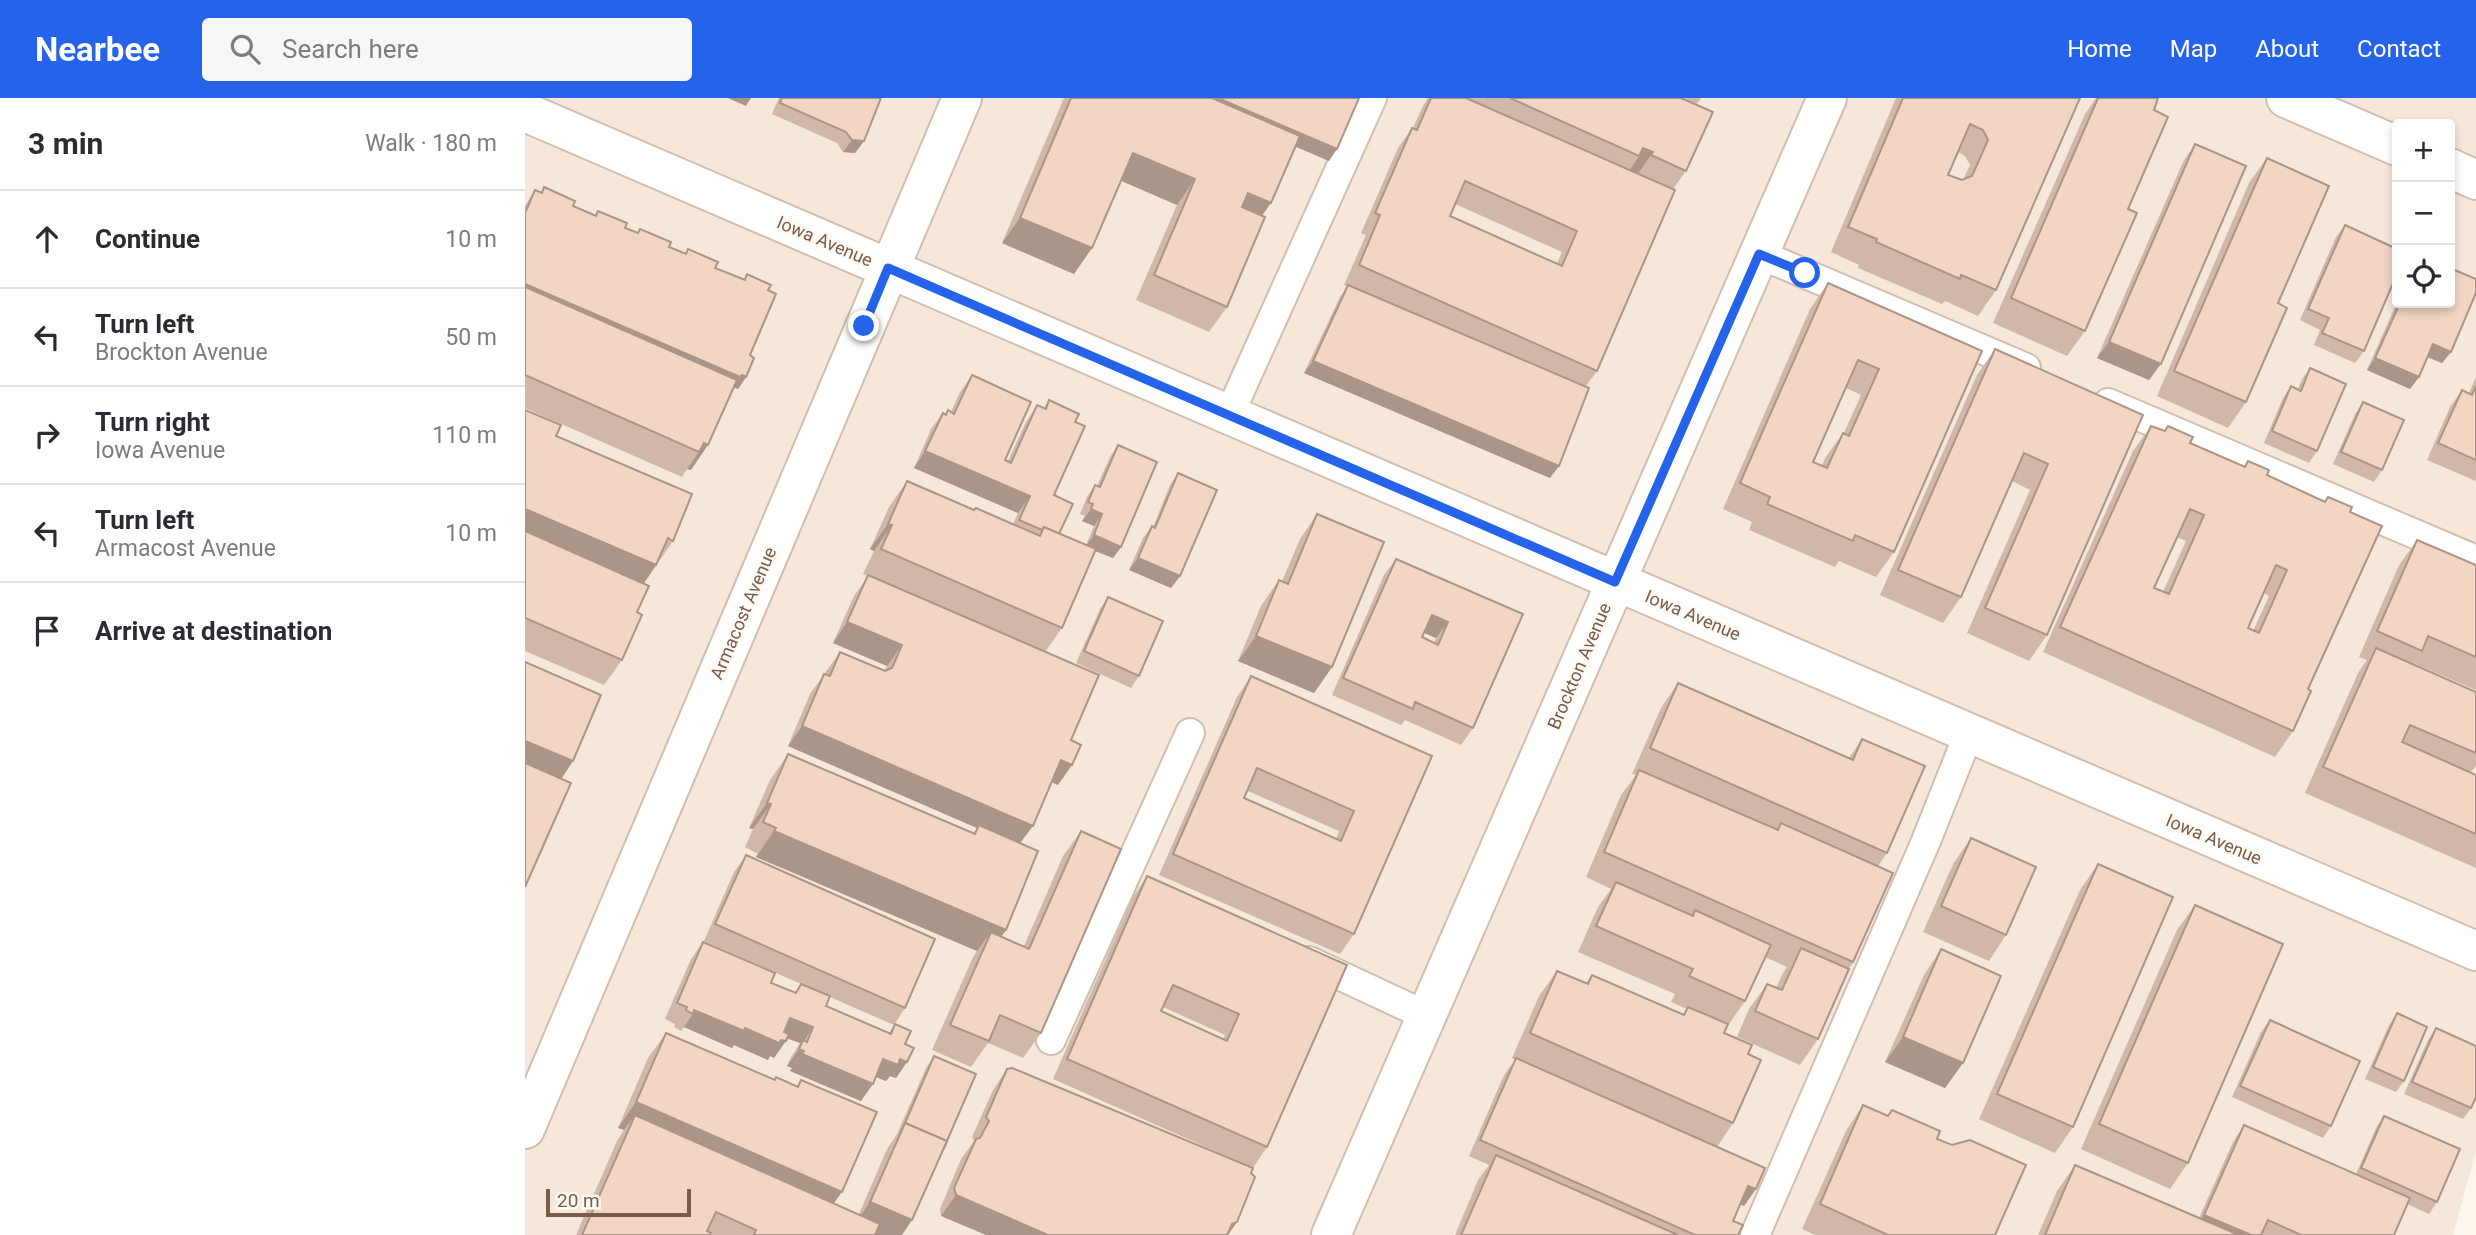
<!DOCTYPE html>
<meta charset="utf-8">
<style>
body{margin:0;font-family:Roboto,sans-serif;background:#f7f7f7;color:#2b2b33}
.controls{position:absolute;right:21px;top:21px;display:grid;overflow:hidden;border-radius:7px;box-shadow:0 4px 10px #0003}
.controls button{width:63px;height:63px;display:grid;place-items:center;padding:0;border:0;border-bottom:2px solid #e1e1e2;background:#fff;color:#2b2b33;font:35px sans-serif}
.scale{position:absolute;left:21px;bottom:18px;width:145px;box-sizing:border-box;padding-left:7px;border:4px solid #7a5c4d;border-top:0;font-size:19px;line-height:24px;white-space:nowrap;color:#7a5c4d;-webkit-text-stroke:5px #fffaf3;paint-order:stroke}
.stop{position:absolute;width:21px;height:21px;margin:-16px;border:5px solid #2563eb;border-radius:50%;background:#fff}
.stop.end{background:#2563eb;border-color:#fff;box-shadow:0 2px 7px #0008}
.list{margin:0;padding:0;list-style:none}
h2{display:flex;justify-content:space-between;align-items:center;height:91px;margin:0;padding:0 28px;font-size:30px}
h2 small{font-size:23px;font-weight:400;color:#7c7c81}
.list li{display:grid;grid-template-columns:46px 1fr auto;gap:21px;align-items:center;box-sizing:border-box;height:98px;padding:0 28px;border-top:2px solid #e1e1e2}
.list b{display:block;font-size:26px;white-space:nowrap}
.list p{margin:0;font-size:23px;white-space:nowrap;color:#7c7c81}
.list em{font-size:23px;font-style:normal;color:#7c7c81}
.icon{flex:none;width:38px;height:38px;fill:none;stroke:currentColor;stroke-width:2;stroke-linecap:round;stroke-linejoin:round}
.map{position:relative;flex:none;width:1951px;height:1137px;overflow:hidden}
header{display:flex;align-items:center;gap:42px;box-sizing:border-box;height:98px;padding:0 35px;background:#2563eb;color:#fff}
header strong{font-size:33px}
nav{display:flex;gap:38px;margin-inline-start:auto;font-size:24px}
.search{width:490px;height:63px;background:#f7f7f7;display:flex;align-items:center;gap:18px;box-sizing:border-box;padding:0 24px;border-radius:7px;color:#7c7c81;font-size:26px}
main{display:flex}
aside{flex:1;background:#fff}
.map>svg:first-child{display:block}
.residential{fill:#f5e8da;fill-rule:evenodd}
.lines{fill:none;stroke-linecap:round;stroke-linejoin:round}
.lane-casing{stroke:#d1beb0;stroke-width:32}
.street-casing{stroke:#d1beb0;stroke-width:42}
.lane{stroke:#fff;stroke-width:28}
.street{stroke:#fff;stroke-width:38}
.wall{fill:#d1b7a8;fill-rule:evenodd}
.shaded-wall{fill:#aa9588}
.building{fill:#f3d5c3;stroke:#aa9588;stroke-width:2;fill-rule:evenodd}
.route{stroke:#2563eb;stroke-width:9}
.labels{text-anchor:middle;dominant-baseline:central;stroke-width:6;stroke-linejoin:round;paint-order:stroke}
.street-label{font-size:18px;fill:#7a5c4d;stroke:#fffaf3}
</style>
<header>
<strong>Nearbee</strong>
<div class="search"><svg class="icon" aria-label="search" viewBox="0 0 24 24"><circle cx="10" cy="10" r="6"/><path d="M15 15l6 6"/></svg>Search here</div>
<nav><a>Home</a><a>Map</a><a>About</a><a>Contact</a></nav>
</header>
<main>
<aside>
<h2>3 min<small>Walk · 180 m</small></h2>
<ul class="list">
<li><svg class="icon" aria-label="ahead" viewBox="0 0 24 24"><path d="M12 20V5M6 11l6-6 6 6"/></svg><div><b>Continue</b></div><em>10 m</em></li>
<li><svg class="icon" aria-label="left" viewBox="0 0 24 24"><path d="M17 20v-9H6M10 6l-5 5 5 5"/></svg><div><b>Turn left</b><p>Brockton Avenue</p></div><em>50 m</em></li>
<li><svg class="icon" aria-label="right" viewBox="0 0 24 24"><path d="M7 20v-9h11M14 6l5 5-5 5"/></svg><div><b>Turn right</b><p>Iowa Avenue</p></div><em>110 m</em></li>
<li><svg class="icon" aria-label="left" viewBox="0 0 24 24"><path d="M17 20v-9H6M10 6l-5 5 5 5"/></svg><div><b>Turn left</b><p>Armacost Avenue</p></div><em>10 m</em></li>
<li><svg class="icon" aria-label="arrive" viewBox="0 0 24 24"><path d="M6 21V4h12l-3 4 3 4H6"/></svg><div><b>Arrive at destination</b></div></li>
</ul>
</aside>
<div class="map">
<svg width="1951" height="1137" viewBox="0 0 1951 1137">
<rect width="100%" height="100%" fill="#fdf6ec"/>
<path class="residential" d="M0 0H1951V1053L1928 1137H0ZM1872 26H1925V205H1872Z"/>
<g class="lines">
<g class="lane-casing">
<g id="lane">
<polyline points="1234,156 1501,270"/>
<polyline points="1583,305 1951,462"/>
<polyline points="704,317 847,0"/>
<polyline points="784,863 902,918"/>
<polyline points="526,942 665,635"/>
<polyline points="1230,1137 1401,743 1444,635"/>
</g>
</g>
<g class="street-casing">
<g id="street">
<polyline points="1761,0 1872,48"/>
<polyline points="0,14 1951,853"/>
<polyline points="1925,70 1951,82"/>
<polyline points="0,1031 437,0"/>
<polyline points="806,1137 1302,0"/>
</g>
</g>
<use href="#lane" class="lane"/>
<use href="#street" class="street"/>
</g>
<g class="wall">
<polygon points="254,0 356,0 339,43 330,55 318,54 312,45 247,16"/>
<polygon points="539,0 834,0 804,63 770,48 737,118 702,209 684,234 611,202 652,107 596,83 549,176 477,145"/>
<path d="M903 0H1156L1161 73 1148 91 1072 273 1061 288 1034 368 1025 380 779 275 815 199 822 189 819 187 841 137 836 135 873 50 887 30H888L898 8ZM930 106 1037 154 1032 166 925 118Z"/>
<polygon points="1159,0 1176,0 1172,6"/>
<path d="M1371 0H1555L1471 192 1453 218 1420 203 1417 206 1333 170 1334 167 1306 154ZM1433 54 1440 58 1445 67 1438 82H1437L1423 77Z"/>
<polygon points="1571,0 1633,0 1629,12 1603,111 1560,233 1542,258 1468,225 1560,16"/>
<polygon points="1670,46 1624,282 1572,260 1659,62"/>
<polygon points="1742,60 1753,205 1721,304 1703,330 1632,298 1724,85"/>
<polygon points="19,89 48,108 69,117 73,113 100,130 160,156 163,151 190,170 218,182 222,176 243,192 225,257 221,279 213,291 209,289 166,372 162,371 157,379 0,310 0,108 10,92 16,94"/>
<polygon points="1820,127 1839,253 1830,265 1789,247 1795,232 1775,222 1811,139"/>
<path d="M1303 185 1457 253 1369 454 1351 479 1314 463 1310 469 1224 432 1227 424 1198 411 1285 211ZM1321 290 1336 297 1319 335H1318L1300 360 1297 367 1288 364Z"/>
<polygon points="1872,204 1872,205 1925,205 1926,254 1917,265 1902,259 1894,279 1885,291 1842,272"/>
<polygon points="1470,251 1618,317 1522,537 1504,563 1442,535 1505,392 1487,383 1436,499 1418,525 1355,497 1452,277"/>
<polygon points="1785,270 1792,353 1784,365 1739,345 1758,300 1766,288 1773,291 1777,281"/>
<polygon points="447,277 480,362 483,363 501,324 512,307 519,310 524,302 550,324 529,397 534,436 561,447 569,428 557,423 560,418 555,416 562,399 570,387 572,388 585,359 593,347 596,449 588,460 570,453 537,530 520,554 546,642 533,687 526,684 495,745 481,832 476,838 499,848 538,758 556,733 516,935 498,960 463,945 446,969 407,952 448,859 452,853 231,759 233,756 220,749 228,731 224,730 245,682 263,656 448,735 452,730 263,648 285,596 315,554 360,572 362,568 308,545 329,498 343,478 338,476 349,453 345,451 364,409 382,383 449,412 488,426 493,415 389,370 406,331 418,315 420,316 423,312 426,314 435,294"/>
<polygon points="1951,279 1951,383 1902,362 1925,309 1937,292 1944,295"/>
<polygon points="1838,304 1857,372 1849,384 1808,366 1830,316"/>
<polygon points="0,312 31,338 148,443 119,485 112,514 97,562 79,587 0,553"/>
<path d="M1626 328 1639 333 1643 328 1665 345 1719 369 1723 363 1742 377 1799 404 1803 399 1825 414 1783 591 1768 633 1750 659 1518 554 1608 353ZM1652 439 1661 443 1638 494 1629 490ZM1739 495 1744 498 1728 533 1723 530Z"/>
<polygon points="653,375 655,478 646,490 604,472 618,440 627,428 628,429 645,387"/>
<polygon points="792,416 807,569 789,595 713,563 736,508 754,482 757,483 775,441"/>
<polygon points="1892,442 1951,467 1951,592 1888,565 1887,566 1951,594 1951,668 1946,674 1951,677 1951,770 1780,695 1833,575 1842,562 1834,559 1874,467"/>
<path d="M871 461 998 516 948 630 936 647 880 622 876 627 807 597 859 477ZM899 535 911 540 909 545 897 539Z"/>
<polygon points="583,499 614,578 606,590 551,565 575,511"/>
<path d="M726 578 907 658 829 836 815 856 634 777 712 599ZM723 693 814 733 811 741 719 700Z"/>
<polygon points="1153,585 1324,660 1337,641 1362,755 1353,768 1328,864 1324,871 1293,941 1275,967 1212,939 1224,911 1242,886 1251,890 1258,875 1262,869 1240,859 1220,903 1202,929 1199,935 1223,956 1208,1025 1192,1049 1231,1091 1219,1108 1215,1106 1208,1123 1213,1137 930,1137 953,1082 964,1067 944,1058 979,977 990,962 987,960 1014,898 1032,873 1061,885 1067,877 1157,917 1162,911 1146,904 1150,896 1053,854 1073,809 1086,791 1061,779 1096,697 1111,677 1107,676 1136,610"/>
<polygon points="1446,740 1481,837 1464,863 1398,834 1428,766"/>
<polygon points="221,757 380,910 369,927 305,899 301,908 364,935 370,926 380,946 382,964 371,980 365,978 361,983 351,979 336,1003 265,973 267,970 262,968 266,959 275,945 262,940 249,960 245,958 243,962 209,947 207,950 159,929 156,933 149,929 150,926 140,921 166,861 178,844 246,885 270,895 276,886 179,843 209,774"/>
<polygon points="1573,766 1548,1029 1530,1055 1454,1021 1555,792"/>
<path d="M622 778 822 867 742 1049 728 1070 528 981 608 799ZM638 909 700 937 698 941 636 913Z"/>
<polygon points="1670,807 1663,1065 1645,1091 1556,1051 1652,832"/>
<polygon points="1416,851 1438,965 1420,990 1360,964 1399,877"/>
<polygon points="1872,915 1879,983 1871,994 1840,981 1864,927"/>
<polygon points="1745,922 1806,1028 1798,1040 1707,999 1736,934"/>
<polygon points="1911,930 1946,1010 1938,1021 1879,996 1903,942"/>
<polygon points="141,935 250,982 251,979 272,988 276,982 309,1105 334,1116 362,1051 372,1036 401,970 409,958 377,1137 51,1137 92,1043 99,1032 93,1030 123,960"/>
<polygon points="482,971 703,1137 416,1118 415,1111 436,1061 449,1043 447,1039 468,992"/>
<polygon points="1338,1007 1362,1018 1367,1012 1412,1041 1470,1137 1290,1137 1277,1131 1321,1033"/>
<polygon points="1859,1018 1912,1104 1904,1116 1882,1106 1869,1137 1513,1137 1532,1093 1550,1067 1674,1120 1708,1044 1719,1027 1831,1076 1851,1030"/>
</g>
<g class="shaded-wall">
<polygon points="203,0 226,0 221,8"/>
<polygon points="657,0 693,0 812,51 804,63"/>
<polygon points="327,42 339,43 330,55 318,54"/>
<polygon points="1118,50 1128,54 1110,80 1102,76 1114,58"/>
<polygon points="608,55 670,81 652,107 590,80"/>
<polygon points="723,95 746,105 728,130 706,121"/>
<polygon points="495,120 567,150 549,176 477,145"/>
<polygon points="0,186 217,277 221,279 213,291 0,201"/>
<polygon points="1584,244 1636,266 1624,282 1572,260"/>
<polygon points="1908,246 1926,254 1917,265 1900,258"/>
<polygon points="1850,260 1894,279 1885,291 1842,272"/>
<polygon points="788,263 1034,368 1025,380 779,275"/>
<polygon points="179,345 183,347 166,372 162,371 174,354"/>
<polygon points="400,353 505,398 493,415 389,370"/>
<polygon points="0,411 131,467 114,493 0,444"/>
<polygon points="566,411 577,416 569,428 557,423"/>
<polygon points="363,426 367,427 349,453 345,451"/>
<polygon points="569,437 596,449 588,460 560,449"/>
<polygon points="613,460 655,478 646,490 604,472"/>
<polygon points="907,517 923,524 911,540 895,533"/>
<polygon points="322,524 377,547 362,568 308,545"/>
<polygon points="731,538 807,569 789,595 713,563"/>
<polygon points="277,628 508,728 493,748 454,727 452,730 263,648"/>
<polygon points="0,643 48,663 31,689 0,676"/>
<polygon points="536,662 547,667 533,687 522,682"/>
<polygon points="242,705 246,706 228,731 224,730"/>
<polygon points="249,733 481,832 463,858 466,834 452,853 231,759"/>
<polygon points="169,912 220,930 261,943 249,960 245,958 243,962 209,947 207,950 159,929 168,916"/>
<polygon points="265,920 288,929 277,946 278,942 275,945 253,937"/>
<polygon points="1378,939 1438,965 1420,990 1360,964"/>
<polygon points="274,951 279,953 267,970 262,968"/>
<polygon points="277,956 348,986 336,1003 265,973"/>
<polygon points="358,961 375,961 382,964 371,980 365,978 361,983 346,977"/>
<polygon points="111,1004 317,1094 299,1119 110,1017 99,1032 93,1030"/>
<polygon points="1223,1088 1231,1091 1219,1108 1212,1105"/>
<polygon points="431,1097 523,1137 461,1137 416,1118"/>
<polygon points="345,1104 387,1122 377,1137 345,1137 327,1130"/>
<polygon points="1679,1117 1726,1137 1676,1137 1668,1134"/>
<polygon points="712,1124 703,1137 699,1137 707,1126"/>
</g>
<g class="building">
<polygon points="257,0 356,0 339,43 327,42 321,34 255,5"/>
<polygon points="546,0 687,0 775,38 746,105 723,95 717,109 740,119 702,209 629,177 670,81 608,55 567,150 495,120"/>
<polygon points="693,0 834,0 812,51"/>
<path d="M906 0H941L1150 92 1072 273 834 167 855 117 850 115 887 30 892 32ZM940 83 1052 133 1037 168 925 118Z"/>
<polygon points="985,0 1156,0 1188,14 1161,73 1126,57 1128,54 1118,50 1114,58"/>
<path d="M1378 0H1555L1471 192 1436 177 1435 181 1351 144 1352 141 1323 129ZM1445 26 1458 32 1463 42 1447 78 1437 82 1423 77Z"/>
<polygon points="1573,0 1633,0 1629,12 1643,19 1603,111 1612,115 1560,233 1486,200"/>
<polygon points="1670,46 1721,68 1636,266 1584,244"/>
<polygon points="1742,60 1804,88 1753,205 1762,210 1721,304 1649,273"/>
<polygon points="19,89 50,103 48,108 71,118 73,113 102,125 100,130 113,135 115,131 146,144 144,149 161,156 163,151 193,164 190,170 220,182 222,176 246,187 243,192 251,196 225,257 229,260 221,279 217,277 215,279 0,186 0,115 10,92 17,95"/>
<polygon points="1820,127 1872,151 1872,176 1839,253 1797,235 1804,220 1783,211"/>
<polygon points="1925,170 1951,181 1951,195 1926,254 1908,246 1894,279 1850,260 1875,205 1925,205"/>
<path d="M1303 185 1457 253 1369 454 1330 437 1328 443 1242 406 1245 399 1215 385ZM1333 262 1354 271 1324 338 1318 335 1302 370 1288 364Z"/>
<polygon points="823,187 1064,290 1034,368 788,263"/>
<polygon points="0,189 212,282 183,347 179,345 174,354 0,277"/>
<polygon points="1470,251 1618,317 1522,537 1460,510 1523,366 1499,355 1436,499 1373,472"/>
<polygon points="1785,270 1821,286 1792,353 1747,333 1766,288 1776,293"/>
<polygon points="447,277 506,304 480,362 486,365 512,307 521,311 524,302 554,316 550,324 560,328 529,397 548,406 534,436 519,429 517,432 494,422 505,398 400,353 418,315 421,317 423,312 429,316"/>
<polygon points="1951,288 1951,362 1913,345 1937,292 1947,297"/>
<polygon points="1838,304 1879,322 1857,372 1816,354"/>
<polygon points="0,312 36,327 31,338 167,396 148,443 143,440 131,467 0,411"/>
<path d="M1626 328 1640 333 1643 328 1668 339 1665 345 1720 369 1723 363 1744 372 1742 377 1800 404 1803 399 1827 409 1825 414 1857 428 1783 591 1786 593 1768 633 1535 529ZM1665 411 1679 417 1644 496 1629 490ZM1751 467 1762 472 1734 535 1723 530Z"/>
<polygon points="593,347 632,364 596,449 569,437 577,416 566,411 568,406 563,404 570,387 575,389"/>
<polygon points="653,375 692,392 655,478 613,460 627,428 630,430"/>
<polygon points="382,383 449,412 451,410 515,438 519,429 571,451 537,530 356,451 367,427 363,426"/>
<polygon points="792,416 859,444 807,569 731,538 754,482 763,486"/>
<polygon points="0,433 124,488 112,514 117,517 97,562 0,520"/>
<polygon points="1892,442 1951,467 1951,559 1903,538 1897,553 1852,533"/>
<path d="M871 461 998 516 948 630 890 604 888 611 818 580ZM907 517 923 524 913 547 897 539Z"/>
<polygon points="343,477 574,577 546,642 556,647 547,667 536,662 508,728 277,628 299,576 305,578 315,554 360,573 367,570 377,547 322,524"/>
<polygon points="583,499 638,523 614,578 559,553"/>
<polygon points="1851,550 1951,594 1951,655 1885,627 1877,644 1951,677 1951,736 1798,669"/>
<polygon points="0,564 76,597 48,663 0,643"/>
<path d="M726 578 907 658 829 836 648 756ZM732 670 829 713 816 743 719 700Z"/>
<polygon points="1153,585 1328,662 1337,641 1400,668 1362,755 1125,650"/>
<polygon points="263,656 450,736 454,727 513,753 481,832 249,733 251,730 238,724 246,706 242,705"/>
<polygon points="0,665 46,685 0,789"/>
<polygon points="1114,672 1253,732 1256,725 1368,775 1328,864 1079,754"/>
<polygon points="556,733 596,751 516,935 475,917 464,943 425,927 466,834 504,851"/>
<polygon points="1446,740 1511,769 1481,837 1416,808"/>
<polygon points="221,757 410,841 380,910 190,826"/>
<polygon points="1573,766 1648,799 1548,1029 1472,996"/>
<path d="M622 778 822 867 742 1049 542 961ZM648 887 714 916 702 943 636 913Z"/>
<polygon points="1091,784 1168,818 1170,812 1246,847 1220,903 1164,878 1168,871 1071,828"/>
<polygon points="1670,807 1758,846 1663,1065 1574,1026"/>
<polygon points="178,844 250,875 246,885 271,895 276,886 305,898 301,908 366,936 370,926 386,933 380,946 389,950 382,964 375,961 373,967 358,961 348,986 277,956 279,953 274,951 278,942 282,944 288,929 265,920 259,934 264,936 261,943 256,942 254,945 220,930 219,933 169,912 168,916 161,912 162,909 152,905"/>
<polygon points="1276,850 1324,871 1293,941 1230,913 1242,886 1257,892"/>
<polygon points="1416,851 1476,878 1438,965 1378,939"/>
<polygon points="1032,873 1063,886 1067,877 1159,917 1163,909 1203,926 1199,935 1227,947 1223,956 1236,962 1208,1025 1005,935"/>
<polygon points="1872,915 1902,929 1879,983 1848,969"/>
<polygon points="1745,922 1835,963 1806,1028 1715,988"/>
<polygon points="1911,930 1951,948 1951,999 1946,1010 1887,984"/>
<polygon points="141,935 250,982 251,979 273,989 276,982 352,1014 317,1094 111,1004"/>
<polygon points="409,958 451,976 418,1052 422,1043 380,1025"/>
<polygon points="991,960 1240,1070 1231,1091 1223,1088 1208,1123 1218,1127 1213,1137 1170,1137 955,1042"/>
<polygon points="487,970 728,1070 726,1075 730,1079 712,1124 707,1126 702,1137 523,1137 431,1097 429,1090 451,1041 455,1040 464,1023 461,1019 482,971"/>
<polygon points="1338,1007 1363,1018 1367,1012 1415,1033 1412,1041 1427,1047 1445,1042 1501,1067 1470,1137 1363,1137 1295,1106"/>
<polygon points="110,1017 355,1126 350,1137 229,1137 231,1132 191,1114 182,1133 186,1135 185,1137 57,1137"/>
<polygon points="1859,1018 1935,1051 1912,1104 1836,1070"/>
<polygon points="380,1025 422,1043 387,1122 345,1104"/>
<polygon points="1719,1027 1885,1100 1869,1137 1776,1137 1743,1122 1736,1137 1726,1137 1679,1117"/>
<polygon points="971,1057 1153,1137 936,1137"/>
<polygon points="1550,1067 1714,1137 1520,1137"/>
</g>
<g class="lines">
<polyline class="route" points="339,228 363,170 1090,484 1234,156 1280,175"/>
</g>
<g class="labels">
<g class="street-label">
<text transform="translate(300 143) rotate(23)">Iowa Avenue</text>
<text transform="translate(218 515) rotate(-67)">Armacost Avenue</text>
<text transform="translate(1168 517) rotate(23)">Iowa Avenue</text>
<text transform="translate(1054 568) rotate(-67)">Brockton Avenue</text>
<text transform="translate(1689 741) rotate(23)">Iowa Avenue</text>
</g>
</g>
</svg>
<div class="controls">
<button>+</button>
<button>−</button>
<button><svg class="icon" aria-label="locate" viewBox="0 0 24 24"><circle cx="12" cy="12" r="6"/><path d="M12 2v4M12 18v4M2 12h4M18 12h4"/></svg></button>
</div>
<div class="scale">20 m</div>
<div class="stop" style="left:1280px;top:175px"></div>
<div class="stop end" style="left:339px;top:228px"></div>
</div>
</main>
